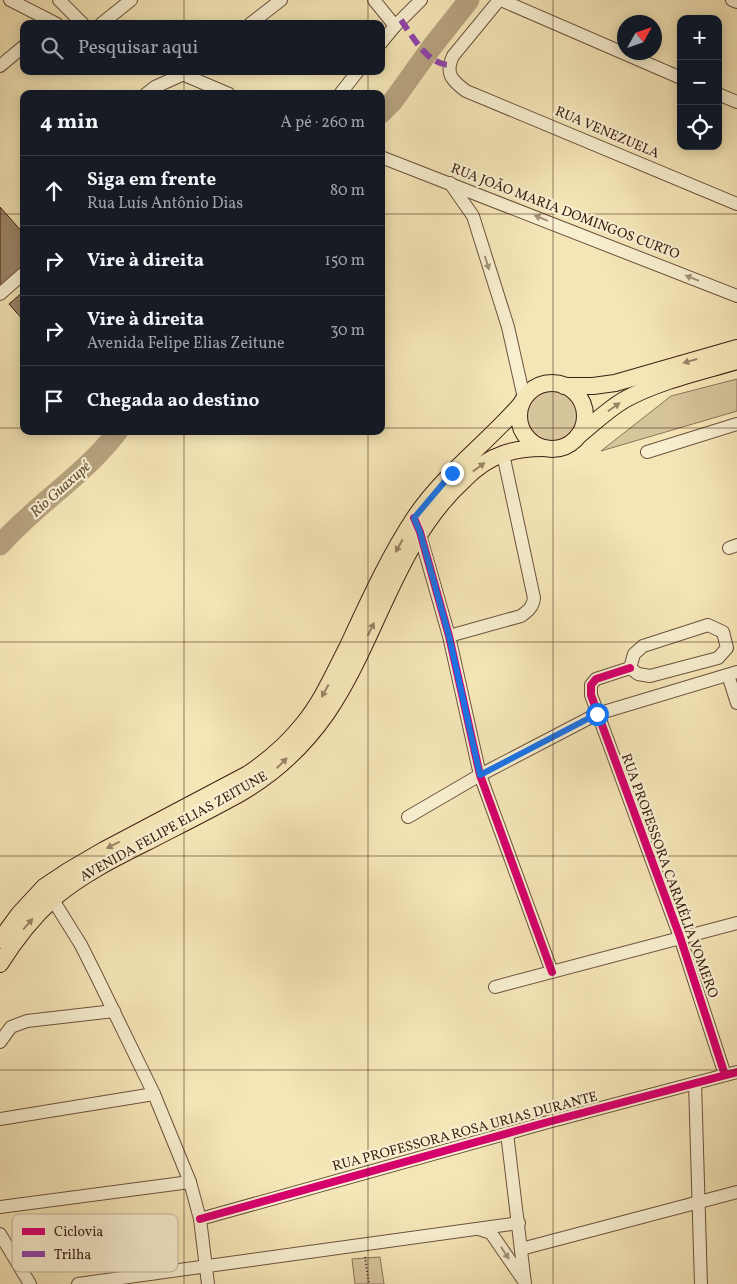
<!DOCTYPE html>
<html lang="pt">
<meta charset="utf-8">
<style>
body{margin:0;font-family:Vollkorn,serif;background:#242831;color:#f1f3f6}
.controls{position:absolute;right:15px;top:15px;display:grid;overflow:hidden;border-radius:10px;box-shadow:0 2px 12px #0003}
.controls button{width:45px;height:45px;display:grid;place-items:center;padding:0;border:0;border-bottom:1px solid #363941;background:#171b24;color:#f1f3f6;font:25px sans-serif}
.compass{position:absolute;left:617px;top:15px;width:45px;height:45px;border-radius:50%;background:#171b24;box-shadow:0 2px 12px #0003;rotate:50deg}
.stop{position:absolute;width:15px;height:15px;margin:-11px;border:4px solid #1a73e8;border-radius:50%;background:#fff}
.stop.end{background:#1a73e8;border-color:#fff;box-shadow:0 1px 5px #0008}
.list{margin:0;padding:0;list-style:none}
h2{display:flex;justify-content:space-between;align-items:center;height:65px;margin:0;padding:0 20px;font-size:21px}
h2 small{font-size:16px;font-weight:400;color:#9ea1a6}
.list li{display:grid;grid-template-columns:32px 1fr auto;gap:15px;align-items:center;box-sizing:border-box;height:70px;padding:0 20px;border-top:1px solid #363941}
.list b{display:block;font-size:19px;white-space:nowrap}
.list p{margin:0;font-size:16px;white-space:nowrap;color:#9ea1a6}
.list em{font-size:16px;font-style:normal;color:#9ea1a6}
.icon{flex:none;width:28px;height:28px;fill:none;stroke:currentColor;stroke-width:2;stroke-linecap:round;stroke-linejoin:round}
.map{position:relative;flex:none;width:737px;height:1284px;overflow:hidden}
.search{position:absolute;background:#171b24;box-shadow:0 2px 12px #0003;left:20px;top:20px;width:365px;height:55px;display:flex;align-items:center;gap:12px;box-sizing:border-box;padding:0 18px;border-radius:10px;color:#9ea1a6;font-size:19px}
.panel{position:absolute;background:#171b24;box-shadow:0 2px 12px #0003;left:20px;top:90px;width:365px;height:345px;border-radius:10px}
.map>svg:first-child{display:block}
.green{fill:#d6c49b;stroke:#8a7258}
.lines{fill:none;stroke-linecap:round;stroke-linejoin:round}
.river{stroke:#b7a380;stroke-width:21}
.building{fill:#9d8769;stroke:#3e2015}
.minor-casing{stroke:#6c523e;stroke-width:14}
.major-casing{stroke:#3e2015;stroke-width:18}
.path{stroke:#3e2015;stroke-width:2;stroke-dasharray:1 2.5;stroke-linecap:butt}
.minor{stroke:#f8efd0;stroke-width:12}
.major{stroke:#f5e6b7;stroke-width:16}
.quiet{stroke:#8e44ad;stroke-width:6;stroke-dasharray:12 6;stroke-linecap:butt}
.cycleway-casing{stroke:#f8efd0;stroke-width:11}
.cycleway{stroke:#d6006c;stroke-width:8}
.oneway{fill:#a4927c}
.oneway2{fill:#9a8366}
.route{stroke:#1a73e8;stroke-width:6}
.grid{fill:none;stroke:#3e2015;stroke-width:1;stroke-opacity:0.55}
.labels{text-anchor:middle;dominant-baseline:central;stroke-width:4.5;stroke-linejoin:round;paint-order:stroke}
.street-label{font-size:14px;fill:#3e2015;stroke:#f8efd0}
.water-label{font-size:15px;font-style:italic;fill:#684e3a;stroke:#f8efd0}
.key{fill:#f8efd0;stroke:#c0b198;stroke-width:1}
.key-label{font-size:14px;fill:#3e2015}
</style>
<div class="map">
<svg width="737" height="1284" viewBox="0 0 737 1284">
<rect width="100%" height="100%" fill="#f5e6b7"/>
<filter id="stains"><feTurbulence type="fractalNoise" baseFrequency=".004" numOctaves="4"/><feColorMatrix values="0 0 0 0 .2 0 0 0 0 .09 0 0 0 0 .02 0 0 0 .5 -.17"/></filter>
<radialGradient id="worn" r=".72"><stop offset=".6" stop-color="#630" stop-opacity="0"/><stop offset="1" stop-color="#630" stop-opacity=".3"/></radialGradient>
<g class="green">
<polygon points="737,379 737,411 601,451 671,396"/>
<circle cx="552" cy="416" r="27"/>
<polygon points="380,1257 384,1284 355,1284 352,1259"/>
</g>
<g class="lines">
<g class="river">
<polyline points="381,113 393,101 431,48 469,0"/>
<path d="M0 545C36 504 84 476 118 431"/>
</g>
</g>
<g class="building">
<polygon points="0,207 24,234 24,244 22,246 24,248 24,266 0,287"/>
<polygon points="24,291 24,321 9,304"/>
</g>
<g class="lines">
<g class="minor-casing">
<g id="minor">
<polyline points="10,0 57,24"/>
<polyline points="59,0 83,24"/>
<polyline points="374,0 395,26"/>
<path d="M499 0 453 56C445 73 451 80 466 91L737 204"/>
<polyline points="501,0 681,78"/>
<polyline points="732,0 737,2"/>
<polyline points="101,24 131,0"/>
<polyline points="250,24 281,0"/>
<polyline points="381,43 395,26 421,0"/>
<polyline points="0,66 24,46"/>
<polyline points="175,71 229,94"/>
<polyline points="146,94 155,87 186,73"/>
<polyline points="340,94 358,71"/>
<polyline points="718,94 737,102"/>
<polyline points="381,157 737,296"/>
<polyline points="450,183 473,216 508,327 524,398"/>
<polyline points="0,294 24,273"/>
<polyline points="647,452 737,424"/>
<polyline points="418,528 449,636 480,775 552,972"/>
<polyline points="729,548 737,545"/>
<polygon points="708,625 723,632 727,648 718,658 650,676 638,674 630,668 634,654 643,646"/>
<path d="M449 636 521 616C528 611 533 607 534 598L503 454"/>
<polyline points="630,668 596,679 591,685 591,695 680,937 725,1075"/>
<polyline points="728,675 737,703"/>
<polyline points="408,817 480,775 597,714 737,672"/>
<polyline points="48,892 81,945 97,977 154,1094 190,1182 200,1219 208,1284"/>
<polyline points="495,987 737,923"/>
<polyline points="0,1042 11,1027 27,1021 114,1011"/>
<polyline points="695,1083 701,1284"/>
<polyline points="0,1119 154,1094"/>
<polyline points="507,1133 525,1284"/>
<polyline points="0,1207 190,1182"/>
<polyline points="200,1219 548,1122 737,1072"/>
<polyline points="479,1229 491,1233 524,1281"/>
<polyline points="0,1234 30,1284"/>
<polyline points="521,1249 737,1192"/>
<polyline points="78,1284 519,1223"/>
</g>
</g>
<g class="major-casing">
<g id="major">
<circle cx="552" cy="416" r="33"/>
<polyline points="564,386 593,386 615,383 737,348"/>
<path d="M578 436C593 424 607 410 624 400 658 381 700 372 737 361"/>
<path d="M0 940 19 914 44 887 68 871 104 850 248 774C269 760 288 743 304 723 322 701 334 673 347 648 367 605 389 556 415 517 444 474 487 443 521 404"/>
<path d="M0 964C15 940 32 918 53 899 82 874 117 857 151 840 180 825 210 810 239 794 274 774 304 746 327 713 378 638 396 541 465 479 476 468 488 459 503 454 516 449 530 448 544 448"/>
</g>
</g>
<polyline class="path" points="365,1257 369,1284"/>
<use href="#minor" class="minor"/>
<use href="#major" class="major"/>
<path class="quiet" d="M401 20C413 37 427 64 449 65"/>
<g class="cycleway-casing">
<g id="cycleway">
<polyline points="414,518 420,532 449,636 480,775 552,972"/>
<polyline points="630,668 596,679 591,685 591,695 680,937 725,1075"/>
<polyline points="200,1219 548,1122 737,1072"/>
</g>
</g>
<use href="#cycleway" class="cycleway"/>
</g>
<defs><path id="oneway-solid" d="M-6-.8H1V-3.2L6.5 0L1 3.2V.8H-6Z" transform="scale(1.25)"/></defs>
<g class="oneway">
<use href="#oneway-solid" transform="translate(541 218) rotate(-158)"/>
<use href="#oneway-solid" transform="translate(487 263) rotate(73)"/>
<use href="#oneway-solid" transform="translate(692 278) rotate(-158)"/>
<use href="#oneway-solid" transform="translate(505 1253) rotate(57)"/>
</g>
<g class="oneway2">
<use href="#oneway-solid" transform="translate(690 361) rotate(164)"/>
<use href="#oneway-solid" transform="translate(614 407) rotate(-35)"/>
<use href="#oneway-solid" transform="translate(479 467) rotate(-36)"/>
<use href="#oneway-solid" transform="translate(399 546) rotate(119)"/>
<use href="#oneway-solid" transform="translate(371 629) rotate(-64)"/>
<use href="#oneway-solid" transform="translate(325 691) rotate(119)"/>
<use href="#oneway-solid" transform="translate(282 763) rotate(-45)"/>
<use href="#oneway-solid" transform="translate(113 845) rotate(153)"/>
<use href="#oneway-solid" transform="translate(28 924) rotate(-49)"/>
</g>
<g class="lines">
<polyline class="route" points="452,473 414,518 420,532 449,636 480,775 597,714"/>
</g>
<path class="grid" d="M184 0V24M368 0V24M553 0V1284M184 71V94M368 71V94M0 214H24M381 214H737M0 428H24M381 428H737M184 431V1284M368 431V1284M0 642H737M0 856H737M0 1070H737"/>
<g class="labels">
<g class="street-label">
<text transform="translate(607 133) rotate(23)">RUA VENEZUELA</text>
<text transform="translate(565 212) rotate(21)">RUA JOÃO MARIA DOMINGOS CURTO</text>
<text transform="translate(174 827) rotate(-29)">AVENIDA FELIPE ELIAS ZEITUNE</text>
<text transform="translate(669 876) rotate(70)">RUA PROFESSORA CARMÉLIA VOMERO</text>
<text transform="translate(465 1132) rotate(-15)">RUA PROFESSORA ROSA URIAS DURANTE</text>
</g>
<g class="water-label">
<text transform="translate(61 490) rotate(-42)">Rio Guaxupé</text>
</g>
</g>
<rect x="12" y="1214" width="166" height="58" rx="8" class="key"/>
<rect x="22" y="1228" width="23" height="7" fill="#d6006c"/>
<rect x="22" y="1251" width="23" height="6" fill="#8e44ad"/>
<g class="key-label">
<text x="54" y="1236">Ciclovia</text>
<text x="54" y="1259">Trilha</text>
</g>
<rect width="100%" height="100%" filter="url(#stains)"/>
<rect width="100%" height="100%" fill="url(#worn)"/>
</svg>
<div class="controls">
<button>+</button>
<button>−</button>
<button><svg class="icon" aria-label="locate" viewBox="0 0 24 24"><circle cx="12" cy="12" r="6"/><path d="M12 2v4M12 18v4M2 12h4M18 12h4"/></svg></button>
</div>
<svg class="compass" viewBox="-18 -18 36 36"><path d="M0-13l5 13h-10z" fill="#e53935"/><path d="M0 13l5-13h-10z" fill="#9ea1a6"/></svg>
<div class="stop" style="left:597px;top:714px"></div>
<div class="stop end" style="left:452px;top:473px"></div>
<div class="search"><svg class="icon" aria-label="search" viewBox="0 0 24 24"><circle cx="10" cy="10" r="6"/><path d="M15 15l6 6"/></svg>Pesquisar aqui</div>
<section class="panel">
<h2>4 min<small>A pé · 260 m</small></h2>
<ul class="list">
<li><svg class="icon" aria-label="ahead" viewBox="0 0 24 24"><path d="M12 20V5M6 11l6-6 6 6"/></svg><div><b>Siga em frente</b><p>Rua Luís Antônio Dias</p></div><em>80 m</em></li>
<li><svg class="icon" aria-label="right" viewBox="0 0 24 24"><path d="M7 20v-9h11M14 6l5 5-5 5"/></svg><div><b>Vire à direita</b></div><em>150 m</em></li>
<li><svg class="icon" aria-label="right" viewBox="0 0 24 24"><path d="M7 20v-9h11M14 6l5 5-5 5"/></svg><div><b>Vire à direita</b><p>Avenida Felipe Elias Zeitune</p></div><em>30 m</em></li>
<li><svg class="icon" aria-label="arrive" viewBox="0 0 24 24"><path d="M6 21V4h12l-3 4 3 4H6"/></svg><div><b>Chegada ao destino</b></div></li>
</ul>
</section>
</div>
